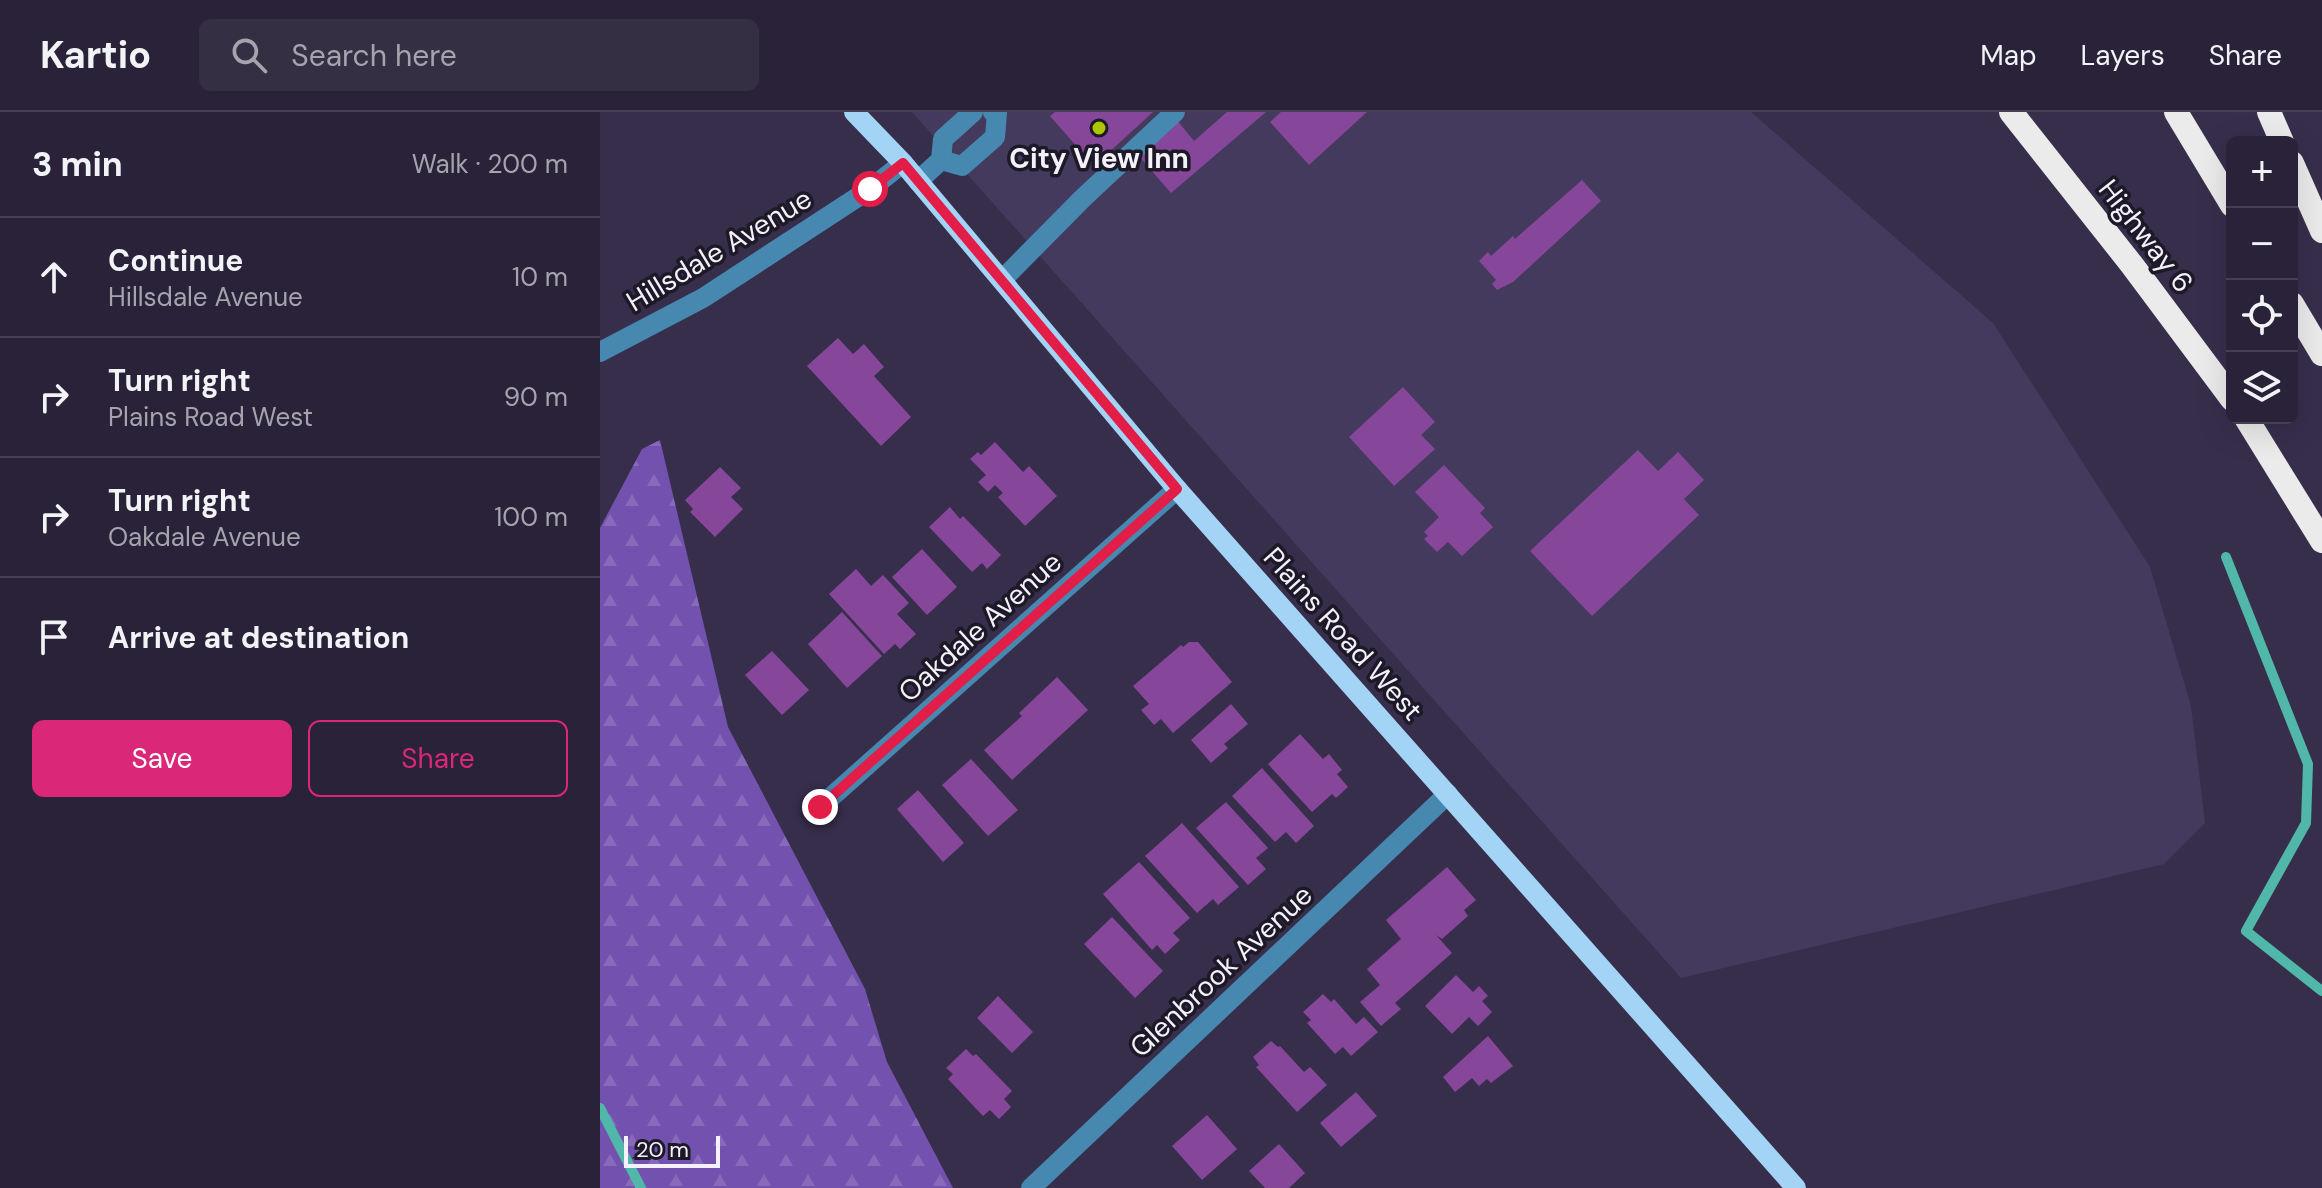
<!DOCTYPE html>
<meta charset="utf-8">
<style>
body{margin:0;font-family:"DM Sans",sans-serif;background:#352f44;color:#f1f3f6}
.controls{position:absolute;right:24px;top:24px;display:grid;overflow:hidden;border-radius:12px;box-shadow:0 8px 32px #0002}
.controls button{width:72px;height:72px;display:grid;place-items:center;padding:0;border:0;border-bottom:2px solid #453f53;background:#292239;color:#f1f3f6;font:40px sans-serif}
.scale{position:absolute;left:24px;bottom:20px;width:96px;box-sizing:border-box;padding-left:8px;border:4px solid #f4f1fd;border-top:0;font-size:22px;line-height:28px;white-space:nowrap;color:#f4f1fd;-webkit-text-stroke:6px #1d1927;paint-order:stroke}
.stop{position:absolute;width:24px;height:24px;margin:-18px;border:6px solid #e11d48;border-radius:50%;background:#fff}
.stop.end{background:#e11d48;border-color:#fff;box-shadow:0 2px 8px #0008}
.list{margin:0;padding:0;list-style:none}
h2{display:flex;justify-content:space-between;align-items:center;height:104px;margin:0;padding:0 32px;font-size:34px}
h2 small{font-size:26px;font-weight:400;color:#a5a4ae}
.list li{display:grid;grid-template-columns:52px 1fr auto;gap:24px;align-items:center;box-sizing:border-box;height:120px;padding:0 32px;border-top:2px solid #453f53}
.list b{display:block;font-size:30px;white-space:nowrap}
.list p{margin:0;font-size:26px;white-space:nowrap;color:#a5a4ae}
.list em{font-size:26px;font-style:normal;color:#a5a4ae}
.actions{display:flex;gap:16px;padding:24px 32px}
.actions a{flex:1;padding:18px 0;border:2px solid #db2777;border-radius:12px;text-align:center;font-size:28px;color:#db2777}
.actions .main{background:#db2777;color:#fff}
.icon{flex:none;width:44px;height:44px;fill:none;stroke:currentColor;stroke-width:2;stroke-linecap:round;stroke-linejoin:round}
.map{position:relative;flex:none;width:1722px;height:1076px;overflow:hidden}
header{display:flex;align-items:center;gap:48px;box-sizing:border-box;height:112px;padding:0 40px;background:#292239;border-bottom:2px solid #453f53}
header strong{font-size:38px}
nav{display:flex;gap:44px;margin-inline-start:auto;font-size:28px}
.search{width:560px;height:72px;background:#352f44;display:flex;align-items:center;gap:20px;box-sizing:border-box;padding:0 28px;border-radius:12px;color:#a5a4ae;font-size:30px}
main{display:flex}
aside{flex:1;background:#292239}
.map>svg:first-child{display:block}
.built{fill:#443a5d}
.forest{fill:url(#forest-firs)}
.lines{fill:none;stroke-linecap:round;stroke-linejoin:round}
.stream{stroke:#50b7aa;stroke-width:10}
.building{fill:#86469a}
.minor{stroke:#4688b0;stroke-width:20}
.major{stroke:#a3d4f5;stroke-width:20}
.highway{stroke:#ebebeb;stroke-width:24}
.route{stroke:#e11d48;stroke-width:10}
.poi-dot{fill:#afc504;stroke:#1d1927;stroke-width:3}
.labels{text-anchor:middle;dominant-baseline:central;stroke-width:7;stroke-linejoin:round;paint-order:stroke}
.poi-label{font-size:28px;font-weight:bold;fill:#f4f1fd;stroke:#1d1927}
.street-label{font-size:28px;fill:#f4f1fd;stroke:#1d1927}
</style>
<header>
<strong>Kartio</strong>
<div class="search"><svg class="icon" aria-label="search" viewBox="0 0 24 24"><circle cx="10" cy="10" r="6"/><path d="M15 15l6 6"/></svg>Search here</div>
<nav><a>Map</a><a>Layers</a><a>Share</a></nav>
</header>
<main>
<aside>
<h2>3 min<small>Walk · 200 m</small></h2>
<ul class="list">
<li><svg class="icon" aria-label="ahead" viewBox="0 0 24 24"><path d="M12 20V5M6 11l6-6 6 6"/></svg><div><b>Continue</b><p>Hillsdale Avenue</p></div><em>10 m</em></li>
<li><svg class="icon" aria-label="right" viewBox="0 0 24 24"><path d="M7 20v-9h11M14 6l5 5-5 5"/></svg><div><b>Turn right</b><p>Plains Road West</p></div><em>90 m</em></li>
<li><svg class="icon" aria-label="right" viewBox="0 0 24 24"><path d="M7 20v-9h11M14 6l5 5-5 5"/></svg><div><b>Turn right</b><p>Oakdale Avenue</p></div><em>100 m</em></li>
<li><svg class="icon" aria-label="arrive" viewBox="0 0 24 24"><path d="M6 21V4h12l-3 4 3 4H6"/></svg><div><b>Arrive at destination</b></div></li>
</ul>
<div class="actions"><a class="main">Save</a><a>Share</a></div>
</aside>
<div class="map">
<svg width="1722" height="1076" viewBox="0 0 1722 1076">
<defs>
<pattern id="forest-firs" width="22" height="20" patternUnits="userSpaceOnUse" patternTransform="scale(2)"><rect width="22" height="20" fill="#7252ae"/><path d="M5 1l3.5 6h-7zM16 11l3.5 6h-7z" fill="#876bba"/></pattern>
</defs>
<rect width="100%" height="100%" fill="#372e4c"/>
<polygon class="built" points="312,0 1151,0 1393,211 1550,455 1591,594 1605,711 1564,752 1081,866"/>
<polygon class="forest" points="60,328 128,615 265,877 287,950 353,1076 0,1076 0,416 42,337"/>
<g class="lines">
<g class="stream">
<polyline points="1626,445 1708,652 1706,711 1646,819 1722,879"/>
<polyline points="0,996 41,1076"/>
</g>
</g>
<g class="building">
<polygon points="455,0 553,0 494,54 450,4"/>
<polygon points="627,0 666,0 571,81 537,42 577,8 594,29"/>
<polygon points="681,0 767,0 709,53 670,10"/>
<polygon points="982,68 1001,89 913,170 897,178 892,172 896,168 879,149 888,140 891,144 913,124 915,127"/>
<polygon points="238,226 253,242 264,232 284,255 274,264 311,305 281,334 207,254"/>
<polygon points="803,275 835,310 821,323 835,337 794,374 749,325"/>
<polygon points="395,330 423,360 429,354 457,384 425,414 398,385 403,381 395,373 388,380 378,370 386,363 370,347 378,340 381,343"/>
<polygon points="1038,338 1058,359 1078,340 1104,368 1084,387 1099,403 992,504 930,439"/>
<polygon points="844,353 885,396 880,401 893,415 862,444 848,430 837,440 824,427 828,424 824,420 839,405 815,380"/>
<polygon points="120,355 141,376 131,385 143,397 115,425 90,400 93,397 85,388"/>
<polygon points="350,395 360,407 363,404 401,443 387,457 382,451 372,460 329,415"/>
<polygon points="322,437 357,475 327,503 292,465"/>
<polygon points="256,457 271,474 283,463 309,491 297,502 316,522 300,537 295,532 284,542 229,482"/>
<polygon points="242,500 282,544 247,576 208,532"/>
<polygon points="589,530 598,530 632,570 573,621 561,607 554,613 541,598 549,592 533,574 581,533 583,535"/>
<polygon points="172,539 209,578 182,603 145,563"/>
<polygon points="457,565 488,598 412,668 384,638 422,604 419,601"/>
<polygon points="631,592 648,612 624,632 628,636 611,651 591,628"/>
<polygon points="700,622 723,647 729,642 742,658 737,662 748,675 736,686 732,682 712,700 668,652"/>
<polygon points="371,647 418,698 388,724 342,673"/>
<polygon points="662,656 714,714 696,731 686,720 675,730 632,684"/>
<polygon points="318,678 364,731 343,750 297,697"/>
<polygon points="626,690 668,736 656,746 666,757 648,773 596,716"/>
<polygon points="582,711 639,775 618,793 613,787 597,801 545,744"/>
<polygon points="539,750 590,806 573,821 580,828 565,842 557,833 552,838 503,782"/>
<polygon points="847,755 876,788 864,798 868,804 842,827 836,823 852,841 795,891 801,897 781,914 760,890 780,873 767,857 801,827 786,808"/>
<polygon points="512,805 563,859 535,886 484,832"/>
<polygon points="856,863 873,880 879,874 888,884 882,889 892,900 878,914 869,905 852,922 825,894"/>
<polygon points="723,882 731,890 734,887 756,912 764,905 778,920 751,944 743,935 735,942 707,911 711,908 703,900"/>
<polygon points="398,884 433,920 412,941 377,906"/>
<polygon points="888,924 913,954 891,971 887,967 879,974 872,966 855,980 843,965"/>
<polygon points="671,929 678,935 680,934 704,960 710,955 727,973 697,1000 656,955 659,953 653,945"/>
<polygon points="366,937 373,944 376,942 412,979 404,987 411,995 399,1007 390,998 383,1004 348,967 353,962 346,956"/>
<polygon points="756,980 777,1004 741,1035 720,1011"/>
<polygon points="607,1003 637,1037 602,1068 572,1034"/>
<polygon points="679,1032 705,1061 689,1076 665,1076 649,1059"/>
</g>
<g class="lines">
<g class="minor">
<polyline points="341,48 362,54 395,25 397,1 393,0"/>
<polyline points="318,69 341,48 343,27 373,0"/>
<polyline points="402,168 482,87 575,0"/>
<polyline points="0,240 103,186 270,77 303,51"/>
<polyline points="220,695 577,377"/>
<polyline points="431,1076 848,682"/>
</g>
<polyline class="major" points="254,0 303,51 577,377 1196,1076"/>
<g class="highway">
<polyline points="1411,0 1532,153 1632,287"/>
<polyline points="1576,0 1632,93"/>
<polyline points="1669,0 1682,30"/>
<polyline points="1692,51 1722,119"/>
<polyline points="1692,192 1722,242"/>
<polyline points="1646,306 1722,429"/>
</g>
</g>
<g class="lines">
<polyline class="route" points="220,695 577,377 303,51 270,77"/>
</g>
<circle class="poi-dot" cx="499" cy="16" r="8"/>
<g class="labels">
<g class="poi-label">
<text x="499" y="46">City View Inn</text>
</g>
<g class="street-label">
<text transform="translate(1546 124) rotate(52)">Highway 6</text>
<text transform="translate(119 138) rotate(-31)">Hillsdale Avenue</text>
<text transform="translate(380 515) rotate(-42)">Oakdale Avenue</text>
<text transform="translate(743 522) rotate(48)">Plains Road West</text>
<text transform="translate(621 859) rotate(-43)">Glenbrook Avenue</text>
</g>
</g>
</svg>
<div class="controls">
<button>+</button>
<button>−</button>
<button><svg class="icon" aria-label="locate" viewBox="0 0 24 24"><circle cx="12" cy="12" r="6"/><path d="M12 2v4M12 18v4M2 12h4M18 12h4"/></svg></button>
<button><svg class="icon" aria-label="layers" viewBox="0 0 24 24"><path d="M12 4l9 5-9 5-9-5zM3 14l9 5 9-5"/></svg></button>
</div>
<div class="scale">20 m</div>
<div class="stop" style="left:270px;top:77px"></div>
<div class="stop end" style="left:220px;top:695px"></div>
</div>
</main>
